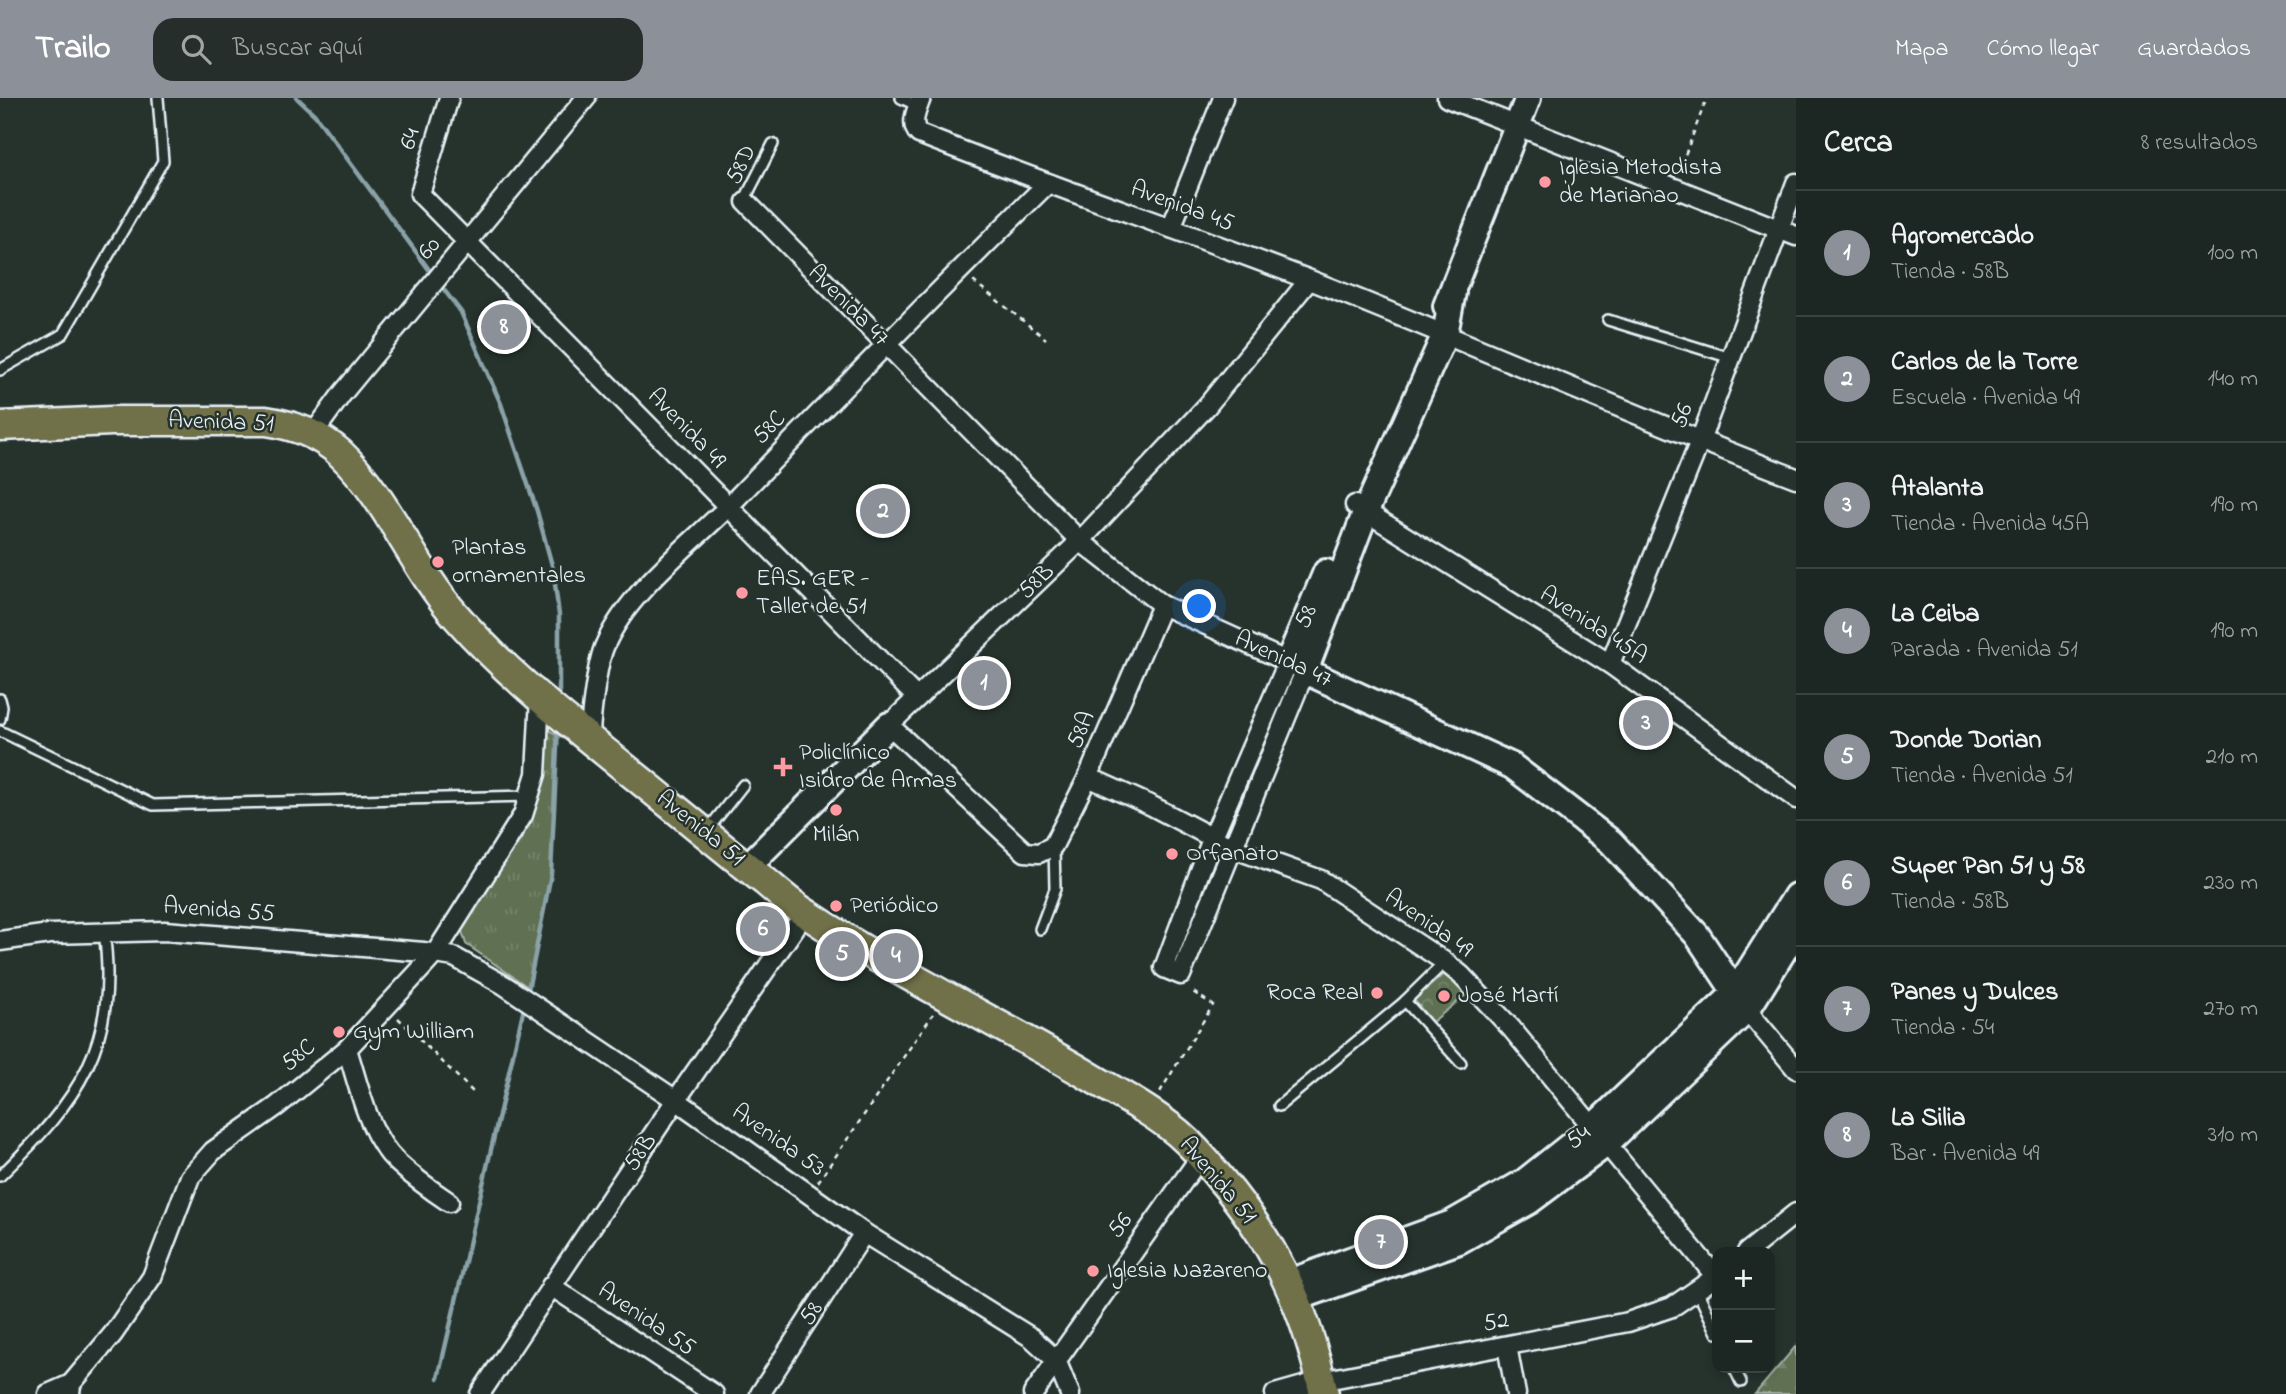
<!DOCTYPE html>
<html lang="es">
<meta charset="utf-8">
<style>
body{margin:0;font-family:"Indie Flower",sans-serif;background:#252e2a;color:#f1f3f6}
.controls{position:absolute;right:21px;bottom:21px;display:grid;overflow:hidden;border-radius:14px;box-shadow:0 4px 10px #0003}
.controls button{width:63px;height:63px;display:grid;place-items:center;padding:0;border:0;border-bottom:2px solid #3a4340;background:#1c2622;color:#f1f3f6;font:35px sans-serif}
.you{position:absolute;left:1200px;top:509px;width:24px;height:24px;margin:-18px;border:5px solid #fff;border-radius:50%;background:#1a73e8;box-shadow:0 0 0 10px #1a73e833}
.badge{display:grid;place-items:center;width:46px;height:46px;border-radius:50%;background:#8c9099;color:#fff;font-size:23px;font-weight:700}
.pin{position:absolute;translate:-50% -50%;border:4px solid #fff;box-shadow:0 2px 7px #0006}
.list{margin:0;padding:0;list-style:none}
h2{display:flex;justify-content:space-between;align-items:center;height:91px;margin:0;padding:0 28px;font-size:30px}
h2 small{font-size:23px;font-weight:400;color:#a0a5a5}
.list li{display:grid;grid-template-columns:46px 1fr auto;gap:21px;align-items:center;box-sizing:border-box;height:126px;padding:0 28px;border-top:2px solid #3a4340}
.list b{display:block;font-size:26px;white-space:nowrap}
.list p{margin:0;font-size:23px;white-space:nowrap;color:#a0a5a5}
.list em{font-size:23px;font-style:normal;color:#a0a5a5}
.icon{flex:none;width:38px;height:38px;fill:none;stroke:currentColor;stroke-width:2;stroke-linecap:round;stroke-linejoin:round}
.map{position:relative;flex:none;width:1796px;height:1296px;overflow:hidden}
header{display:flex;align-items:center;gap:42px;box-sizing:border-box;height:98px;padding:0 35px;background:#8c9099;color:#fff}
header strong{font-size:33px}
nav{display:flex;gap:38px;margin-inline-start:auto;font-size:24px}
.search{width:490px;height:63px;background:#252e2a;display:flex;align-items:center;gap:18px;box-sizing:border-box;padding:0 24px;border-radius:21px;color:#a0a5a5;font-size:26px}
main{display:flex}
aside{flex:1;background:#1c2622}
.map>svg:first-child{display:block}
.grass{fill:url(#grass-tufts);stroke:#a4b0a5;stroke-width:2}
.forest{fill:url(#forest-firs);stroke:#a4b0a5;stroke-width:2}
.park{fill:url(#park-crowns);stroke:#a4b0a5;stroke-width:2}
.lines{fill:none;stroke-linecap:round;stroke-linejoin:round}
.stream{stroke:#8aa2a8;stroke-width:4.5}
.lane-casing{stroke:#e8f1f8;stroke-width:14}
.street-casing{stroke:#e8f1f8;stroke-width:23}
.secondary-casing{stroke:#e8f1f8;stroke-width:30}
.primary-casing{stroke:#e8f1f8;stroke-width:33}
.path{stroke:#e8f1f8;stroke-width:2.5;stroke-dasharray:5 5;stroke-linecap:butt}
.lane{stroke:#26332d;stroke-width:9}
.street{stroke:#26332d;stroke-width:18}
.secondary{stroke:#26332d;stroke-width:24}
.primary{stroke:#70704a;stroke-width:28}
.poi-dot{fill:#ff9aa2;stroke:#26332d;stroke-width:2.5}
.labels{text-anchor:middle;dominant-baseline:central;stroke-width:5;stroke-linejoin:round;paint-order:stroke}
.street-label{font-size:24px;fill:#e8f1f8;stroke:#26332d}
.poi-label{font-size:24px;fill:#e8f1f8;stroke:#26332d;text-anchor:start}
</style>
<header>
<strong>Trailo</strong>
<div class="search"><svg class="icon" aria-label="search" viewBox="0 0 24 24"><circle cx="10" cy="10" r="6"/><path d="M15 15l6 6"/></svg>Buscar aquí</div>
<nav><a>Mapa</a><a>Cómo llegar</a><a>Guardados</a></nav>
</header>
<main>
<div class="map">
<svg width="1796" height="1296" viewBox="0 0 1796 1296">
<defs>
<pattern id="grass-tufts" width="24" height="20" patternUnits="userSpaceOnUse" patternTransform="scale(1.75)"><rect width="24" height="20" fill="#5f7052"/><path d="M3 7l-1-3M5 7V3M7 7l1-3M15 17l-1-3M17 17v-4M19 17l1-3" fill="none" stroke="#76856c"/></pattern>
<pattern id="forest-firs" width="22" height="20" patternUnits="userSpaceOnUse" patternTransform="scale(1.75)"><rect width="22" height="20" fill="#5f7052"/><path d="M5 1l3.5 6h-7zM16 11l3.5 6h-7z" fill="#76856c"/></pattern>
<pattern id="park-crowns" width="20" height="18" patternUnits="userSpaceOnUse" patternTransform="scale(1.75)"><rect width="20" height="18" fill="#5f7052"/><path d="M2 6a3 3 0 1 1 6 0M12 15a3 3 0 1 1 6 0" fill="none" stroke="#76856c"/></pattern>
</defs>
<rect width="100%" height="100%" fill="#26332d"/>
<filter id="ink" filterUnits="userSpaceOnUse"><feTurbulence type="fractalNoise" baseFrequency=".0143" numOctaves="2"/><feDisplacementMap in="SourceGraphic" scale="14" xChannelSelector="R" yChannelSelector="G"/><feConvolveMatrix kernelMatrix="1 2 1 2 8 2 1 2 1" color-interpolation-filters="sRGB"/></filter>
<g filter="url(#ink)">
<polygon class="grass" points="543,628 557,637 551,776 528,889 466,846 461,830 522,740 531,718"/>
<polygon class="forest" points="1796,1248 1796,1296 1755,1296"/>
<polygon class="park" points="1445,875 1466,897 1432,924 1414,902"/>
<g class="lines">
<g class="stream">
<polyline points="297,0 315,17 433,177"/>
<polyline points="438,184 461,214 501,306 537,413 553,471 559,517 559,602"/>
<polyline points="527,897 551,776 558,628"/>
<polyline points="438,1280 525,905"/>
</g>
<g class="lane-casing">
<g id="lane">
<polyline points="901,0 918,8"/>
<polyline points="746,104 746,99 773,46"/>
<polyline points="1608,222 1731,260"/>
<polyline points="0,272 63,236 163,63 158,0"/>
<polyline points="0,601 2,609 0,621"/>
<polyline points="0,633 153,707 528,698"/>
<polyline points="706,734 743,687"/>
<polyline points="1040,831 1055,791 1054,748"/>
<polyline points="1405,903 1461,965"/>
<polyline points="1279,1008 1403,905 1445,864"/>
<path d="M0 1078C78 1002 119 948 104 833"/>
<polyline points="1697,1192 1717,1235"/>
<polyline points="1734,1270 1741,1284"/>
</g>
</g>
<g class="street-casing">
<g id="street">
<polyline points="449,0 420,96 917,600"/>
<path d="M921 0C917 12 909 26 919 36 1048 87 1180 132 1310 182 1473 246 1633 318 1796 380"/>
<polyline points="1447,0 1796,138"/>
<polyline points="746,104 1080,443 1162,507 1288,564 1305,573 1181,877 1164,870 1212,741 1288,564"/>
<polyline points="1171,130 1223,0"/>
<polyline points="313,336 342,296 586,0"/>
<polyline points="1355,407 1610,566 1796,701"/>
<polyline points="1162,507 1088,679 1053,748 1039,755 1025,754 889,627 1080,443 1207,308 1309,182"/>
<polyline points="1610,566 1700,343 1796,85"/>
<path d="M590 641C590 621 597 564 605 547 628 494 690 447 731 406 835 298 940 191 1047 86"/>
<polyline points="1088,679 1152,708 1232,750 1321,782 1445,864 1461,877 1511,930 1716,1179"/>
<polyline points="0,843 50,836 165,833 424,854 454,859 504,887 676,1002 864,1135 1032,1240 1056,1262 1070,1296"/>
<polyline points="1747,912 1796,971"/>
<path d="M347 951C359 988 368 1037 397 1064 413 1079 431 1092 449 1104"/>
<polyline points="1747,1154 1796,1115"/>
<polyline points="551,1188 714,1296"/>
<polyline points="1507,1248 1516,1296"/>
<polyline points="48,1296 71,1286"/>
<polyline points="70,1296 71,1286 113,1236 152,1179 190,1079 213,1053 277,1008 347,951 435,856 523,717 536,676 540,599"/>
<polyline points="480,1296 676,1002 805,815"/>
<polyline points="760,1296 864,1135"/>
<polyline points="1033,1296 1201,1058"/>
<polyline points="1275,1296 1321,1283 1628,1224 1672,1209 1717,1178"/>
</g>
</g>
<g class="secondary-casing">
<g id="secondary">
<polyline points="1453,194 1445,236 1366,413 1305,573 1512,668 1611,744 1697,837 1747,912"/>
<polyline points="1446,208 1528,0"/>
<polyline points="1288,564 1326,474"/>
<polyline points="747,769 889,627"/>
<polyline points="1289,1184 1452,1125 1524,1084 1592,1030 1735,895 1796,798"/>
<polyline points="1297,1200 1459,1143 1530,1103 1605,1047 1747,912 1796,833"/>
</g>
</g>
<g class="primary-casing">
<path id="primary" d="M0 328 112 323H266C293 327 319 336 340 355 387 399 413 469 456 518 516 587 592 642 662 700 697 728 731 757 766 784 779 795 792 807 807 816 896 875 992 921 1084 975 1115 994 1149 1011 1178 1035 1193 1048 1206 1063 1218 1078 1275 1145 1306 1210 1324 1296"/>
</g>
<g class="path">
<polyline points="1678,75 1707,0"/>
<polyline points="973,183 1046,241"/>
<polyline points="398,920 475,996"/>
<polyline points="1160,994 1213,907 1190,892"/>
<polyline points="818,1084 933,916"/>
</g>
<use href="#lane" class="lane"/>
<use href="#street" class="street"/>
<use href="#secondary" class="secondary"/>
<use href="#primary" class="primary"/>
</g>
</g>
<g class="poi-dot">
<circle cx="1545" cy="84" r="7"/>
<circle cx="438" cy="464" r="7"/>
<circle cx="742" cy="495" r="7"/>
<path d="M779.5 658.5h7v7h7v7h-7v7h-7v-7h-7v-7h7z"/>
<circle cx="836" cy="712" r="7"/>
<circle cx="1172" cy="756" r="7"/>
<circle cx="836" cy="808" r="7"/>
<circle cx="1377" cy="895" r="7"/>
<circle cx="1444" cy="898" r="7"/>
<circle cx="339" cy="934" r="7"/>
<circle cx="1093" cy="1173" r="7"/>
</g>
<g class="labels">
<g class="street-label">
<text transform="translate(411 41) rotate(-73)">64</text>
<text transform="translate(742 67) rotate(-65)">58D</text>
<text transform="translate(1182 109) rotate(20)">Avenida 45</text>
<text transform="translate(430 151) rotate(-50)">60</text>
<text transform="translate(848 208) rotate(45)">Avenida 47</text>
<text transform="translate(1683 318) rotate(-70)">56</text>
<text transform="translate(221 325) rotate(2)">Avenida 51</text>
<text transform="translate(770 330) rotate(-46)">58C</text>
<text transform="translate(686 331) rotate(46)">Avenida 49</text>
<text transform="translate(1037 484) rotate(-44)">58B</text>
<text transform="translate(1307 519) rotate(-67)">58</text>
<text transform="translate(1593 528) rotate(33)">Avenida 45A</text>
<text transform="translate(1283 562) rotate(25)">Avenida 47</text>
<text transform="translate(1082 632) rotate(-67)">58A</text>
<text transform="translate(700 731) rotate(39)">Avenida 51</text>
<text transform="translate(219 813) rotate(4)">Avenida 55</text>
<text transform="translate(1428 826) rotate(35)">Avenida 49</text>
<text transform="translate(299 958) rotate(-40)">58C</text>
<text transform="translate(1579 1040) rotate(-39)">54</text>
<text transform="translate(778 1043) rotate(35)">Avenida 53</text>
<text transform="translate(641 1055) rotate(-56)">58B</text>
<text transform="translate(1217 1083) rotate(50)">Avenida 51</text>
<text transform="translate(1121 1128) rotate(-54)">56</text>
<text transform="translate(812 1216) rotate(-57)">58</text>
<text transform="translate(646 1222) rotate(34)">Avenida 55</text>
<text transform="translate(1496 1225) rotate(-11)">52</text>
</g>
<g class="poi-label">
<text x="1559" y="70">Iglesia Metodista<tspan x="1559" dy="28">de Marianao</tspan></text>
<text x="452" y="450">Plantas<tspan x="452" dy="28">ornamentales</tspan></text>
<text x="756" y="481">EAS. GER -<tspan x="756" dy="28">Taller de 51</tspan></text>
<text x="799" y="655">Policlínico<tspan x="799" dy="28">Isidro de Armas</tspan></text>
<text x="836" y="737" text-anchor="middle">Milán</text>
<text x="1186" y="756">Orfanato</text>
<text x="850" y="808">Periódico</text>
<text x="1363" y="895" text-anchor="end">Roca Real</text>
<text x="1458" y="898">José Martí</text>
<text x="353" y="934">Gym William</text>
<text x="1107" y="1173">Iglesia Nazareno</text>
</g>
</g>
</svg>
<div class="controls">
<button>+</button>
<button>−</button>
</div>
<div class="you"></div>
<div class="pin badge" style="left:984px;top:585px">1</div>
<div class="pin badge" style="left:883px;top:413px">2</div>
<div class="pin badge" style="left:1646px;top:625px">3</div>
<div class="pin badge" style="left:896px;top:858px">4</div>
<div class="pin badge" style="left:842px;top:856px">5</div>
<div class="pin badge" style="left:763px;top:831px">6</div>
<div class="pin badge" style="left:1381px;top:1144px">7</div>
<div class="pin badge" style="left:504px;top:229px">8</div>
</div>
<aside>
<h2>Cerca<small>8 resultados</small></h2>
<ul class="list">
<li><span class="badge">1</span><div><b>Agromercado</b><p>Tienda · 58B</p></div><em>100 m</em></li>
<li><span class="badge">2</span><div><b>Carlos de la Torre</b><p>Escuela · Avenida 49</p></div><em>140 m</em></li>
<li><span class="badge">3</span><div><b>Atalanta</b><p>Tienda · Avenida 45A</p></div><em>190 m</em></li>
<li><span class="badge">4</span><div><b>La Ceiba</b><p>Parada · Avenida 51</p></div><em>190 m</em></li>
<li><span class="badge">5</span><div><b>Donde Dorian</b><p>Tienda · Avenida 51</p></div><em>210 m</em></li>
<li><span class="badge">6</span><div><b>Super Pan 51 y 58</b><p>Tienda · 58B</p></div><em>230 m</em></li>
<li><span class="badge">7</span><div><b>Panes y Dulces</b><p>Tienda · 54</p></div><em>270 m</em></li>
<li><span class="badge">8</span><div><b>La Silia</b><p>Bar · Avenida 49</p></div><em>310 m</em></li>
</ul>
</aside>
</main>
